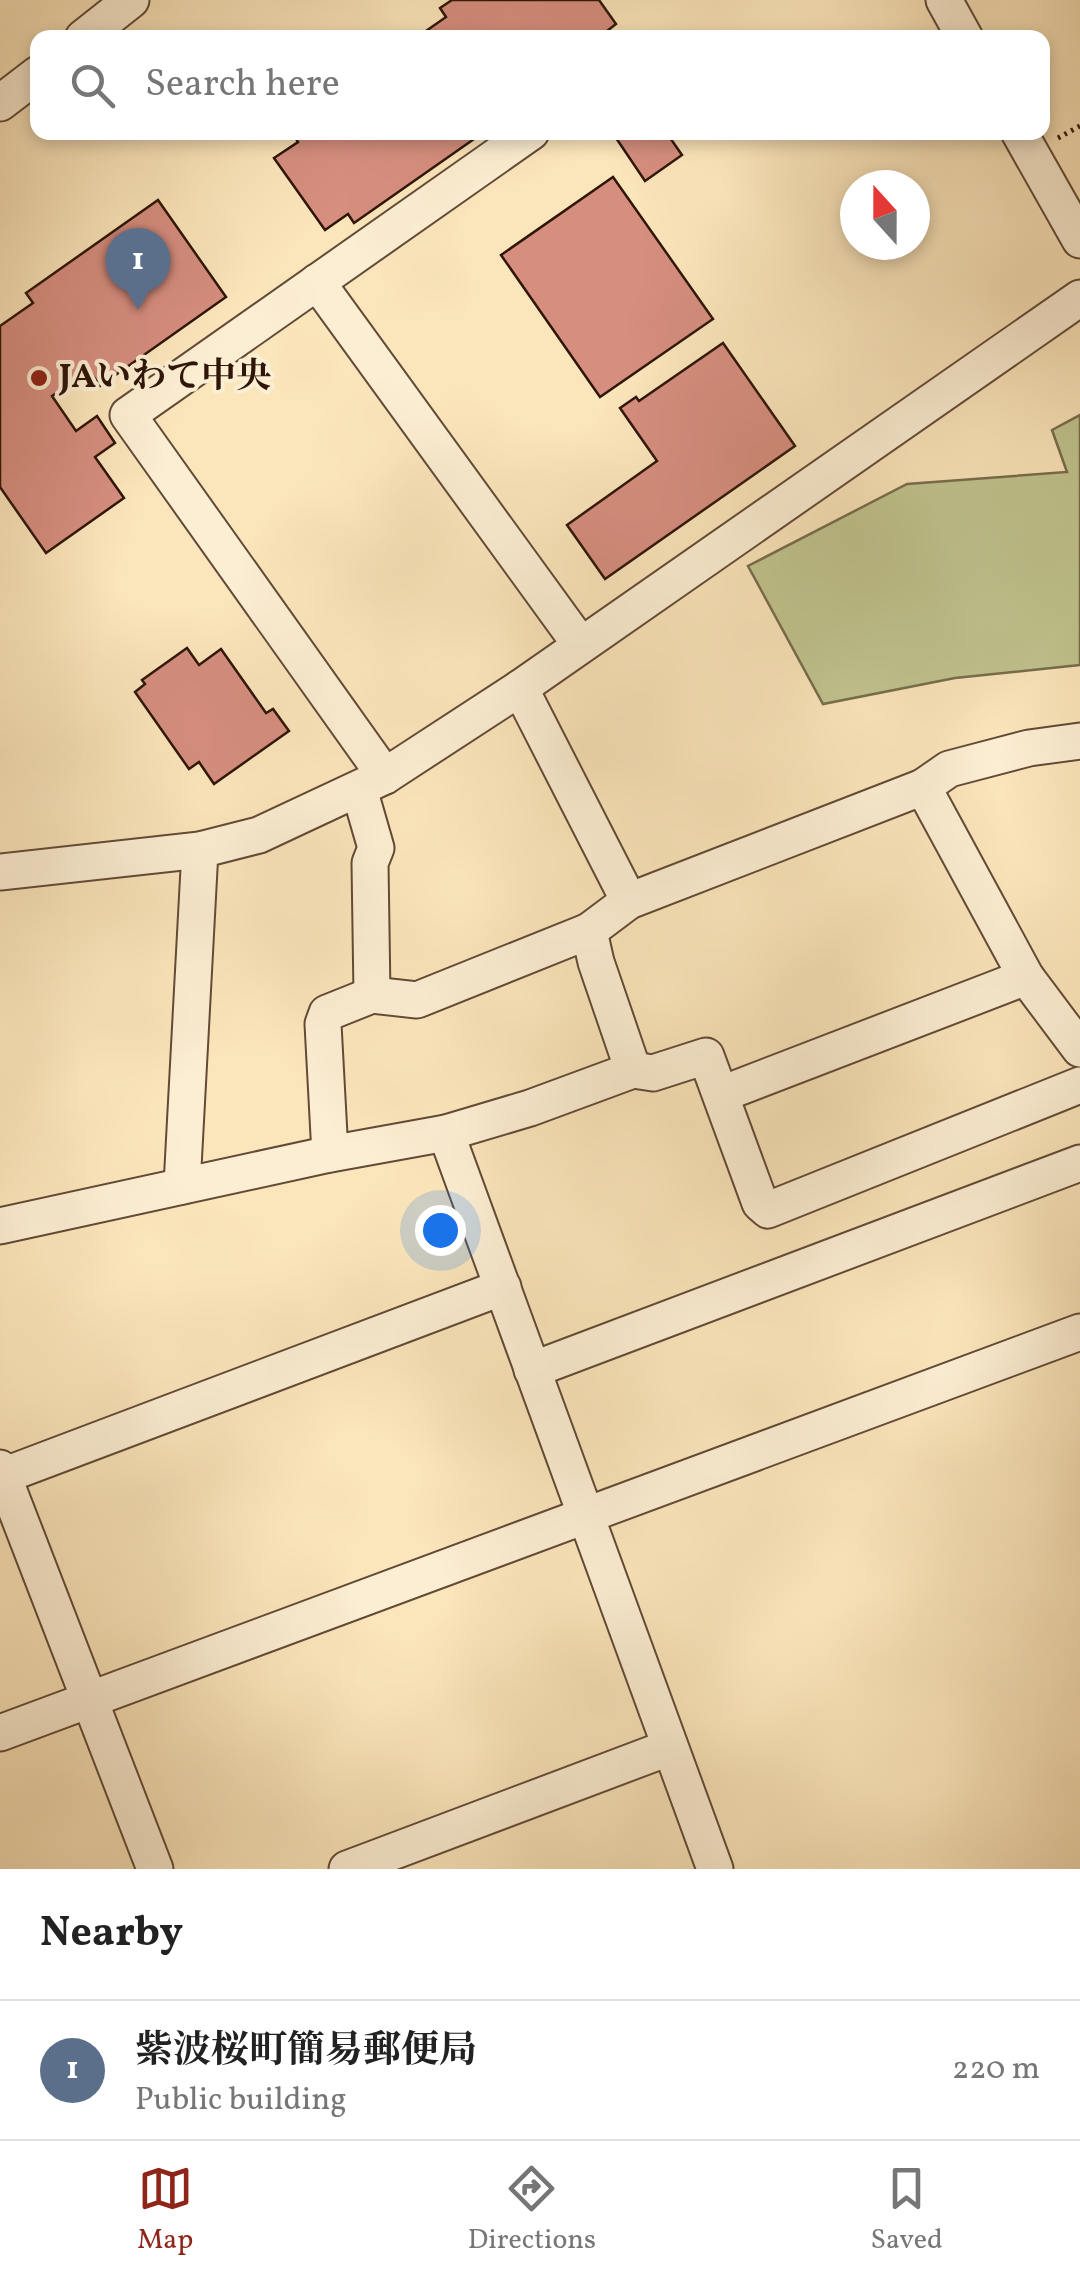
<!DOCTYPE html>
<meta charset="utf-8">
<style>
body{margin:0;font-family:Vollkorn,"Noto Serif JP",serif;background:#f2f2f2;color:#222}
.compass{position:absolute;left:840px;top:170px;width:90px;height:90px;border-radius:50%;background:#fff;box-shadow:0 5px 15px #0003;rotate:339deg}
.you{position:absolute;left:440px;top:1230px;width:35px;height:35px;margin:-25px;border:8px solid #fff;border-radius:50%;background:#1a73e8;box-shadow:0 0 0 15px #1a73e833}
.badge{display:grid;place-items:center;width:65px;height:65px;border-radius:50%;background:#8f2418;color:#fff;font-size:32px;font-weight:700}
.pin{position:absolute;translate:-50% -82px;filter:drop-shadow(0 2px 5px #0008)}
.pin::after{content:'';position:absolute;top:52px;width:35px;height:30px;background:inherit;clip-path:polygon(0 0,100% 0,50% 100%)}
.list{margin:0;padding:0;list-style:none}
h2{display:flex;justify-content:space-between;align-items:center;height:130px;margin:0;padding:0 40px;font-size:42px}
h2 small{font-size:32px;font-weight:400;color:#767676}
.list li{display:grid;grid-template-columns:65px 1fr auto;gap:30px;align-items:center;box-sizing:border-box;height:140px;padding:0 40px;border-top:2px solid #e0e0e0}
.list b{display:block;font-size:38px;white-space:nowrap}
.list p{margin:0;font-size:32px;white-space:nowrap;color:#767676}
.list em{font-size:32px;font-style:normal;color:#767676}
.icon{flex:none;width:55px;height:55px;fill:none;stroke:currentColor;stroke-width:2;stroke-linecap:round;stroke-linejoin:round}
.map{position:relative;flex:none;width:1080px;height:1869px;overflow:hidden}
.search{position:absolute;background:#fff;box-shadow:0 5px 15px #0003;left:30px;right:30px;top:30px;height:110px;display:flex;align-items:center;gap:25px;box-sizing:border-box;padding:0 35px;border-radius:20px;color:#767676;font-size:38px}
.sheet{height:270px;background:#fff}
nav{display:flex;justify-content:space-around;align-items:center;box-sizing:border-box;height:140px;border-top:2px solid #e0e0e0;background:#fff;font-size:28px;color:#767676}
nav a{display:grid;justify-items:center;gap:5px}
nav .on{color:#8f2418}
.map>svg:first-child{display:block}
.green{fill:#c0c48f;stroke:#786d4c;stroke-width:2.5}
.building{fill:#d68e7f;stroke:#2f1609;stroke-width:2.5}
.lines{fill:none;stroke-linecap:round;stroke-linejoin:round}
.minor-casing{stroke:#624a36;stroke-width:39}
.path{stroke:#2f1609;stroke-width:5;stroke-dasharray:2.5 5;stroke-linecap:butt}
.minor{stroke:#fceed3;stroke-width:35}
.poi-dot{fill:#8f2418;stroke:#fceed3;stroke-width:4}
.labels{text-anchor:middle;dominant-baseline:central;stroke-width:8;stroke-linejoin:round;paint-order:stroke}
.poi-label{font-size:35px;font-weight:bold;fill:#2f1609;stroke:#fceed3;text-anchor:start}
</style>
<div class="map">
<svg width="1080" height="1869" viewBox="0 0 1080 1869">
<rect width="100%" height="100%" fill="#fbe5bb"/>
<filter id="stains"><feTurbulence type="fractalNoise" baseFrequency=".002" numOctaves="4"/><feColorMatrix values="0 0 0 0 .2 0 0 0 0 .09 0 0 0 0 .02 0 0 0 .5 -.17"/></filter>
<radialGradient id="worn" r=".72"><stop offset=".6" stop-color="#630" stop-opacity="0"/><stop offset="1" stop-color="#630" stop-opacity=".3"/></radialGradient>
<polygon class="green" points="1080,415 1080,665 955,678 823,704 748,566 907,484 1067,472 1052,430"/>
<g class="building">
<polygon points="452,0 599,0 616,24 598,38 416,38 446,17 440,8"/>
<polygon points="292,132 484,132 354,223 348,214 325,230 274,158 298,142"/>
<polygon points="612,132 666,132 682,155 645,181"/>
<polygon points="613,177 713,319 600,397 501,255"/>
<polygon points="158,200 226,297 100,386 89,370 52,396 76,431 97,416 115,443 95,457 124,498 46,553 0,487 0,326 33,303 26,293"/>
<polygon points="723,343 795,446 605,579 567,525 657,461 620,408 636,397 639,401"/>
<polygon points="187,648 199,665 221,649 266,713 273,709 289,731 214,784 199,762 189,769 135,692 145,684 142,680"/>
</g>
<g class="lines">
<g class="minor-casing">
<g id="minor">
<polyline points="944,0 965,38"/>
<polyline points="83,38 131,0"/>
<polyline points="0,103 38,74"/>
<polyline points="1019,132 1080,240"/>
<polyline points="317,282 580,644"/>
<polyline points="520,688 629,901"/>
<polyline points="385,776 128,415 531,132"/>
<polyline points="923,787 949,769 1029,748 1080,741"/>
<polyline points="359,789 376,848 370,863 372,995"/>
<polyline points="0,872 200,850 259,835 385,776 520,688 1080,298"/>
<polyline points="633,1070 653,1073 706,1056 760,1203 768,1210 1080,1085"/>
<polyline points="722,1094 1026,977"/>
<polyline points="446,1133 715,1869"/>
<polyline points="330,1154 323,1024 327,1013 372,995 417,1000 589,931"/>
<polyline points="182,1186 200,850"/>
<polyline points="0,1226 330,1154 446,1133 530,1108 633,1070 596,962 589,931 629,901 923,787 1026,977 1080,1049"/>
<polyline points="532,1370 1080,1163"/>
<polyline points="0,1468 155,1869"/>
<polyline points="0,1477 503,1287"/>
<polyline points="0,1733 1080,1332"/>
<polyline points="347,1869 668,1748"/>
</g>
</g>
<polyline class="path" points="1058,138 1080,126"/>
<use href="#minor" class="minor"/>
</g>
<circle class="poi-dot" cx="39" cy="378" r="10"/>
<g class="labels">
<g class="poi-label">
<text x="59" y="378">JAいわて中央</text>
</g>
</g>
<rect width="100%" height="100%" filter="url(#stains)"/>
<rect width="100%" height="100%" fill="url(#worn)"/>
</svg>
<svg class="compass" viewBox="-18 -18 36 36"><path d="M0-13l5 13h-10z" fill="#e53935"/><path d="M0 13l5-13h-10z" fill="#767676"/></svg>
<div class="you"></div>
<div class="pin badge" style="left:138px;top:310px;background:#5c6f8a">1</div>
<div class="search"><svg class="icon" aria-label="search" viewBox="0 0 24 24"><circle cx="10" cy="10" r="6"/><path d="M15 15l6 6"/></svg>Search here</div>
</div>
<section class="sheet">
<h2>Nearby<small></small></h2>
<ul class="list">
<li><span class="badge" style="background:#5c6f8a">1</span><div><b>紫波桜町簡易郵便局</b><p>Public building</p></div><em>220 m</em></li>
</ul>
</section>
<nav>
<a class="on"><svg class="icon" aria-label="map" viewBox="0 0 24 24"><path d="M3 6l6-2 6 2 6-2v14l-6 2-6-2-6 2zM9 4v14M15 6v14"/></svg>Map</a>
<a><svg class="icon" aria-label="directions" viewBox="0 0 24 24"><path d="M12 3l9 9-9 9-9-9zM9 14v-3h6M13 9l2 2-2 2"/></svg>Directions</a>
<a><svg class="icon" aria-label="saved" viewBox="0 0 24 24"><path d="M7 4h10v16l-5-4-5 4z"/></svg>Saved</a>
</nav>
